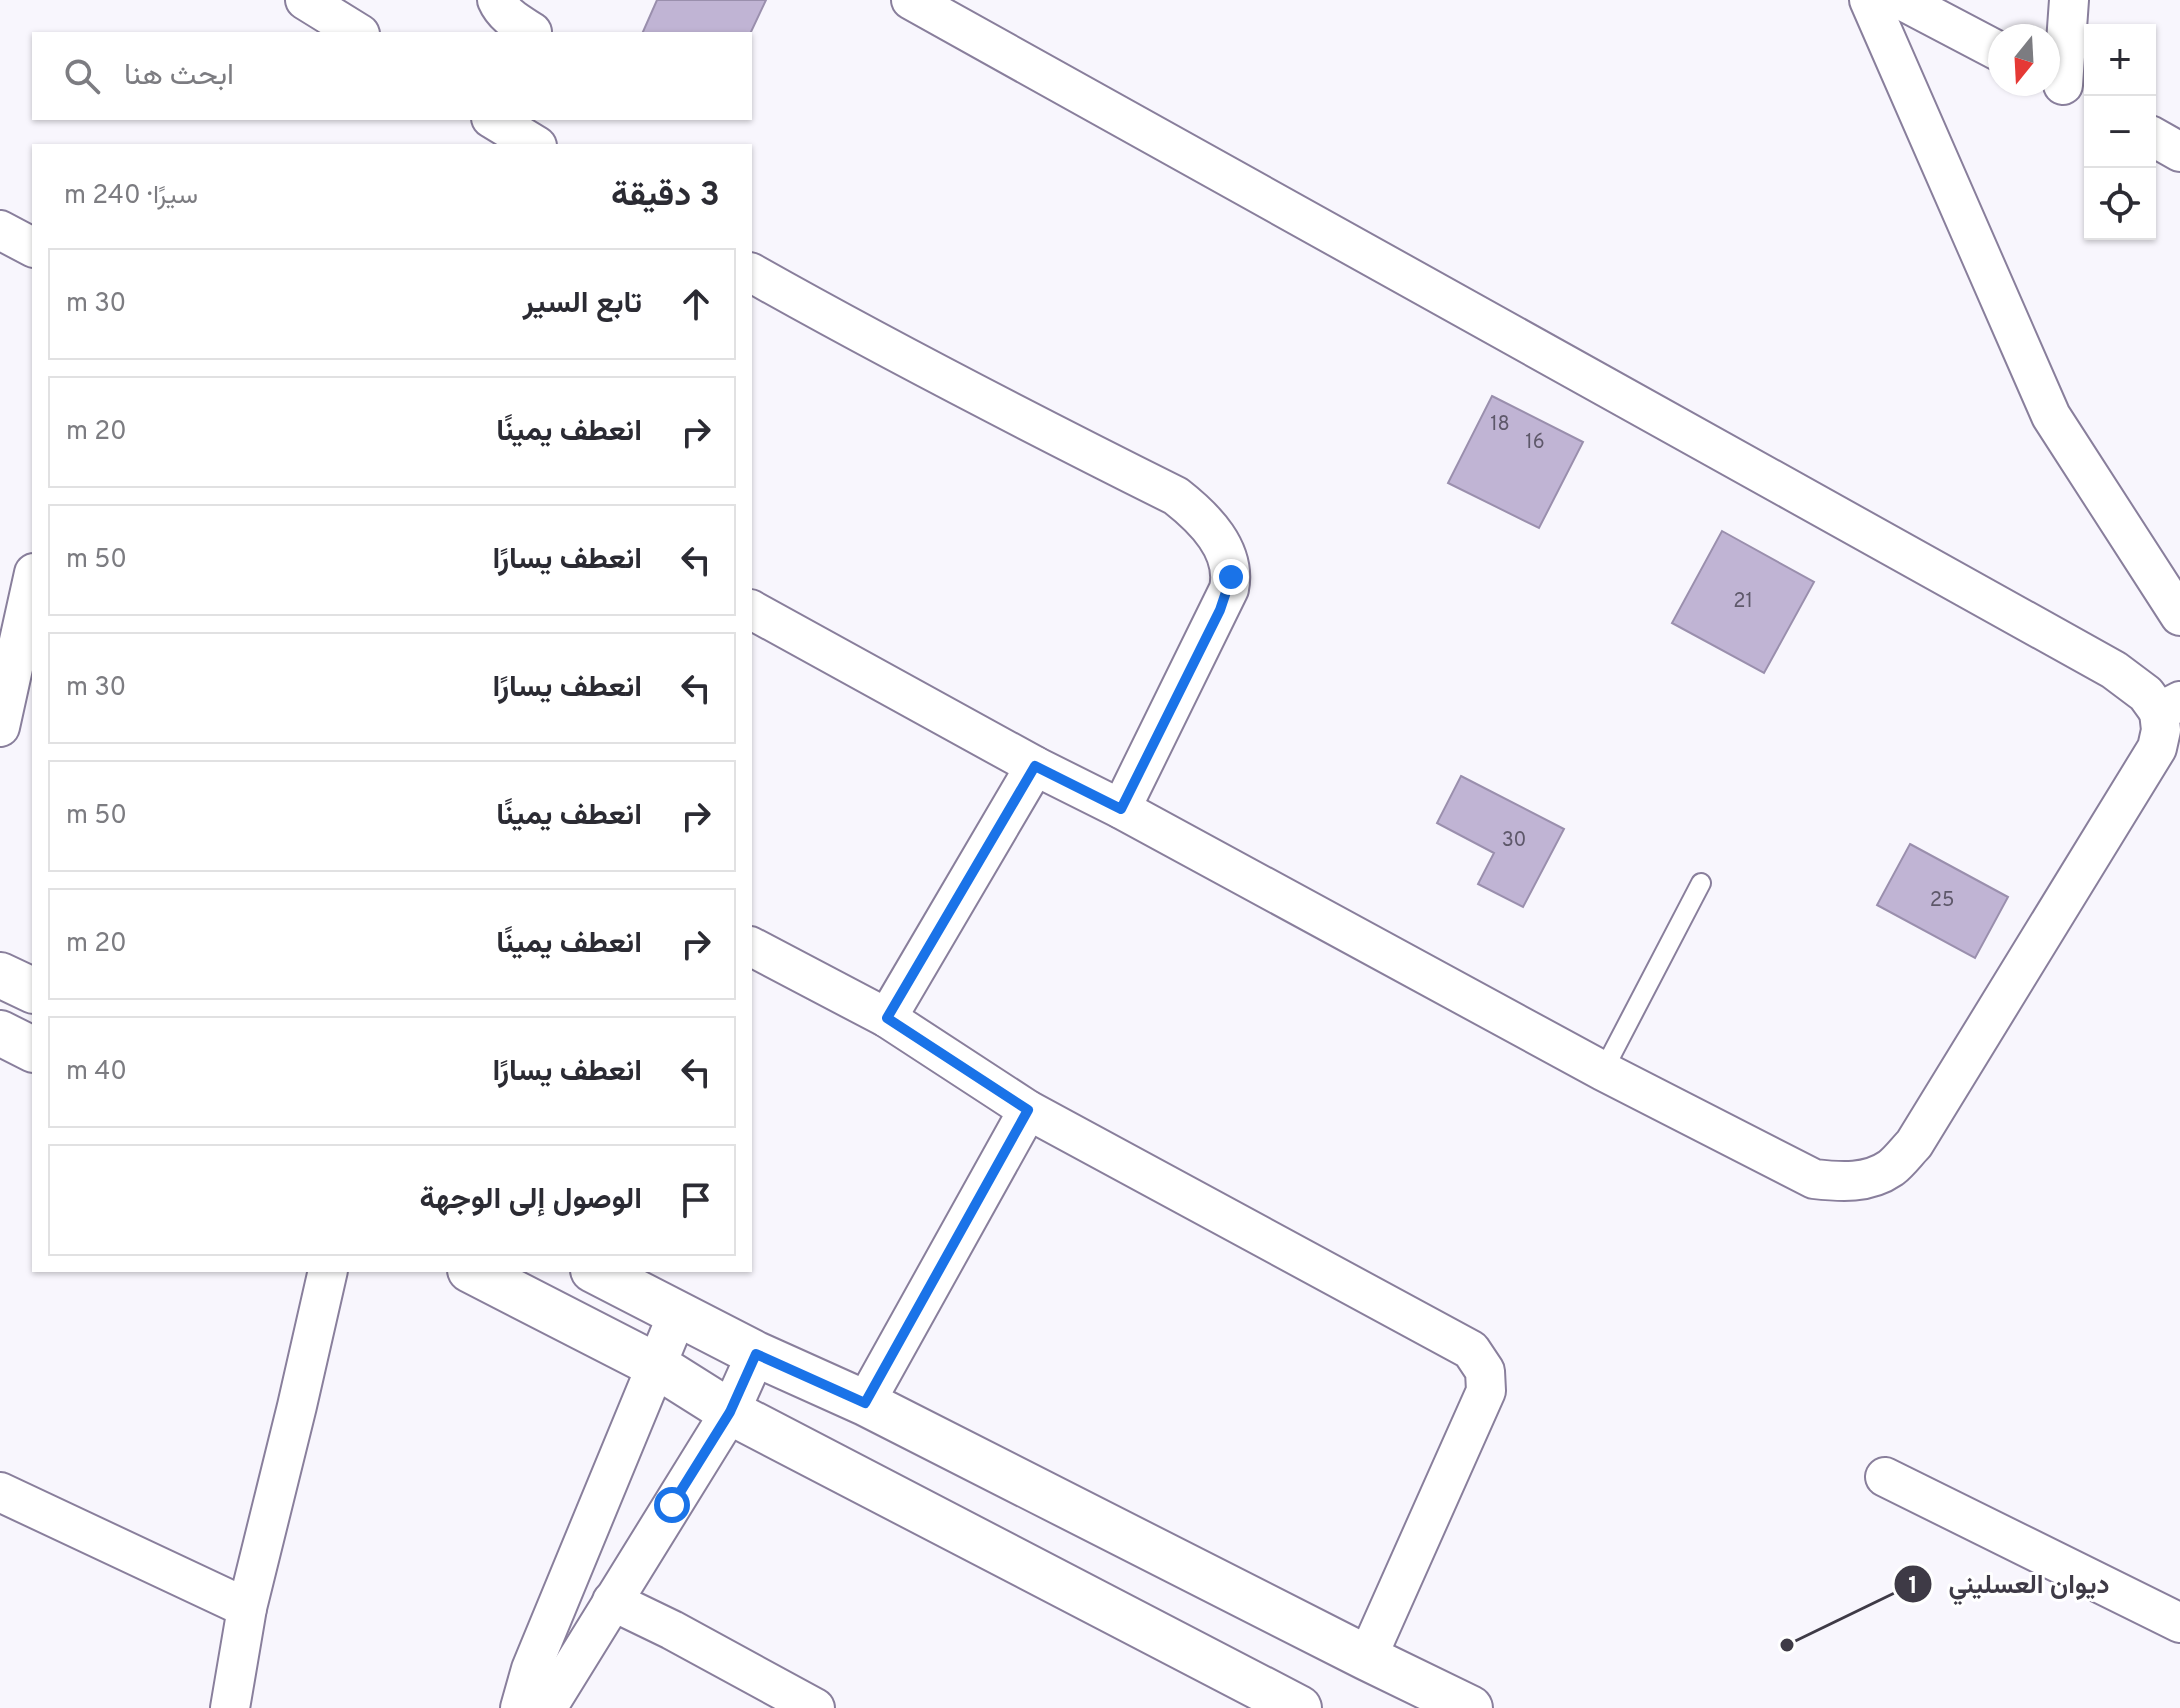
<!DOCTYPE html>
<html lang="ar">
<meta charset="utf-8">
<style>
body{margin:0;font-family:Overpass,Vazirmatn,sans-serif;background:#f7f7f7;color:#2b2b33;direction:rtl}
.controls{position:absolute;right:24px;top:24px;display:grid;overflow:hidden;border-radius:0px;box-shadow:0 2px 6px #0004}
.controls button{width:72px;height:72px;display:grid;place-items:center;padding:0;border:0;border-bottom:2px solid #e1e1e2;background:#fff;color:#2b2b33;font:40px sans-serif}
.compass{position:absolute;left:1988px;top:24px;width:72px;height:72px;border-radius:50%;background:#fff;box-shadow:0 2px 6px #0004;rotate:198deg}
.stop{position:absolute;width:24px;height:24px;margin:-18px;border:6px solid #1a73e8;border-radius:50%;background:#fff}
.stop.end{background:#1a73e8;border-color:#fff;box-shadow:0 2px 8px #0008}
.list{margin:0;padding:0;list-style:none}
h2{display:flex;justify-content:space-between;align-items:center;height:104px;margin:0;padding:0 32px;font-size:34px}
h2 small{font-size:26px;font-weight:400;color:#7c7c81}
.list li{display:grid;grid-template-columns:52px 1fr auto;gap:24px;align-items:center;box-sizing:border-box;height:112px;margin:0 16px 16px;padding:0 16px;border:2px solid #e1e1e2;border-radius:0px}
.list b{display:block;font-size:30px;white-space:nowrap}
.list em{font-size:26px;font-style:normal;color:#7c7c81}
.icon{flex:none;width:44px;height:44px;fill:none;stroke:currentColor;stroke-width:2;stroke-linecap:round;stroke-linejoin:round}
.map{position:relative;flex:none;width:2180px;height:1708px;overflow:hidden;direction:ltr}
.search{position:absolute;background:#fff;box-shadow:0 2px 6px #0004;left:32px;top:32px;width:720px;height:88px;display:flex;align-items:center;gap:20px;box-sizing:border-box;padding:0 28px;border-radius:0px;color:#7c7c81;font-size:30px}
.panel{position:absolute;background:#fff;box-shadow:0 2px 6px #0004;left:32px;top:144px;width:720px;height:1128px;border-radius:0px;direction:rtl}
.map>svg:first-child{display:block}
.building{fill:#c0b4d4;stroke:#9a8fad;stroke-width:2}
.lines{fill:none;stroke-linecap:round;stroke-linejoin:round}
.service-casing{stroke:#897f9c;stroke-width:22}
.minor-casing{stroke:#897f9c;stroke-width:42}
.tertiary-casing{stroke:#897f9c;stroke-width:48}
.service{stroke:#fff;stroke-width:18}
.minor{stroke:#fff;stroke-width:38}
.tertiary{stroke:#fff;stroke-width:44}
.route{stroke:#1a73e8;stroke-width:10}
.labels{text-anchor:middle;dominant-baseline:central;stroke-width:6;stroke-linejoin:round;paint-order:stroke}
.number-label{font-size:20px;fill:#5e586a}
.leader{fill:none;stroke:#3e3a46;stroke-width:3}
.callout-dot{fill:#3e3a46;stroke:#fff;stroke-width:3}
.mark-label{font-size:24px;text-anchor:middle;font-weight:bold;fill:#fff}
.callout-label{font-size:26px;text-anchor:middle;font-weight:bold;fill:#3e3a46;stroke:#fff;stroke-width:6;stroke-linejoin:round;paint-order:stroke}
</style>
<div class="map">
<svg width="2180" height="1708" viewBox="0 0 2180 1708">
<rect width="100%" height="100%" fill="#f8f6fd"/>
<g class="building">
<polygon points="657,0 766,0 750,34 642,34"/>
<polygon points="1492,396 1583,442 1539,528 1448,483"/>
<polygon points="1722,531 1814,582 1764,673 1672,623"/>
<polygon points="1461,776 1564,829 1523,907 1478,884 1494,853 1437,823"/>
<polygon points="1910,844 2008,897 1975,958 1877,905"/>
</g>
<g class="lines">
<g class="service-casing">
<polyline id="service" points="1603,1071 1701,883"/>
</g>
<g class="minor-casing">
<g id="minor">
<polyline points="305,0 360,34"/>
<path d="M497 0C504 16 518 23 532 32"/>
<polyline points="911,0 2114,670 2146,694 2159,712"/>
<polyline points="1869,0 2051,416 2180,616"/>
<polyline points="1901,0 2000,52"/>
<polyline points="2063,85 2069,0"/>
<polyline points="491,118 537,146"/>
<polyline points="2150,135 2180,152"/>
<polyline points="0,230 34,248"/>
<path d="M750 272C890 351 1032 424 1176 496 1204 518 1237 550 1229 589L1121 809"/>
<path d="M750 609 1035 766 1121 809 1603 1071 1814 1179C1841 1182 1868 1184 1891 1168 1900 1161 1907 1151 1914 1144L2157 748 2161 730 2159 712 2180 701"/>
<polyline points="0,727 34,573"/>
<polyline points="750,946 887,1018 1028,1110 1471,1350 1485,1371 1486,1391 1367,1658"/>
<polyline points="887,1018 1035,766"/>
<polyline points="865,1403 1028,1110"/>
<polyline points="1885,1477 2180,1623"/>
<polyline points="0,1492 247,1608"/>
<polyline points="612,1601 672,1630 815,1708"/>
<polyline points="230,1708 247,1608 297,1406 328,1270"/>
<polyline points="520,1708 531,1669 678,1313"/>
<polyline points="547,1708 730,1412 756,1354"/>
</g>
</g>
<g class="tertiary-casing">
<g id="tertiary">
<polyline points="0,975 34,991"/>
<polyline points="0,1033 34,1050"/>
<polyline points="470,1270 657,1366 730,1412 1299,1708"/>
<polyline points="593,1270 756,1354 865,1403 1367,1658 1470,1708"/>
</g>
</g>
<use href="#service" class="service"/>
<use href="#minor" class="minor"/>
<use href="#tertiary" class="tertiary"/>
</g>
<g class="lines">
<polyline class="route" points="672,1505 730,1412 756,1354 865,1403 1028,1110 887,1018 1035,766 1121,809 1220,610 1231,577"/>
</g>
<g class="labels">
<g class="number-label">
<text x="1500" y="425">18</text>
<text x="1535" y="443">16</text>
<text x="1743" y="602">21</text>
<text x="1514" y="841">30</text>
<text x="1942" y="901">25</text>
</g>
</g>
<path class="leader" d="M1787 1645L1913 1584"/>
<g class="callout-dot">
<circle cx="1787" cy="1645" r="8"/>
<circle cx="1913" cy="1584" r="20"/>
</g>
<g class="mark-label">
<text x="1913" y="1593">1</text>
</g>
<g class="callout-label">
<text x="2029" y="1593">ديوان العسليني</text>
</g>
</svg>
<div class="controls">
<button>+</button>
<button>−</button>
<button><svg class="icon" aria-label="locate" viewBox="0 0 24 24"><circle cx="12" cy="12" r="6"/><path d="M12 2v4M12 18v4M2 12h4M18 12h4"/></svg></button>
</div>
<svg class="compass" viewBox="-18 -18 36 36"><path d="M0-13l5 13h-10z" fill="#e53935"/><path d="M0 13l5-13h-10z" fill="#7c7c81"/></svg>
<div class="stop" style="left:672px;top:1505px"></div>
<div class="stop end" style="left:1231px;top:577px"></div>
<div class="search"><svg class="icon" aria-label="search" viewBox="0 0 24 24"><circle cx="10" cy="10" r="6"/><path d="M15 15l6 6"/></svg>ابحث هنا</div>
<section class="panel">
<h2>3 دقيقة<small>سيرًا · 240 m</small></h2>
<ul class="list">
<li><svg class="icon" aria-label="ahead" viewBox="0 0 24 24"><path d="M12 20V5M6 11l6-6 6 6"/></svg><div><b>تابع السير</b></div><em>30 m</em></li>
<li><svg class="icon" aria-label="right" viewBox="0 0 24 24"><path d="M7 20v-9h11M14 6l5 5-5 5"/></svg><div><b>انعطف يمينًا</b></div><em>20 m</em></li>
<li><svg class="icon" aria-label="left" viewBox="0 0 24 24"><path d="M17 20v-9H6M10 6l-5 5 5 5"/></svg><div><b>انعطف يسارًا</b></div><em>50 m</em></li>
<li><svg class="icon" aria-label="left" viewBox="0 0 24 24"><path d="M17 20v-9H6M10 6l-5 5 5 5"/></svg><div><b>انعطف يسارًا</b></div><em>30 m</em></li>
<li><svg class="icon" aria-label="right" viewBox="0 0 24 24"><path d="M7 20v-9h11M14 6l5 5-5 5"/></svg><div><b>انعطف يمينًا</b></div><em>50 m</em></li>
<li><svg class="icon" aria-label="right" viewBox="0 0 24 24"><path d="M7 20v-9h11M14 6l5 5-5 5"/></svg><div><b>انعطف يمينًا</b></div><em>20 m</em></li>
<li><svg class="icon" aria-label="left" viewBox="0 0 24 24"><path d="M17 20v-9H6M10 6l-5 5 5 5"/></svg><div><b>انعطف يسارًا</b></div><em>40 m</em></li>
<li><svg class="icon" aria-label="arrive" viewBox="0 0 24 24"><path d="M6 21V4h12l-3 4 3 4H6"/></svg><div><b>الوصول إلى الوجهة</b></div></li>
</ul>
</section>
</div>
